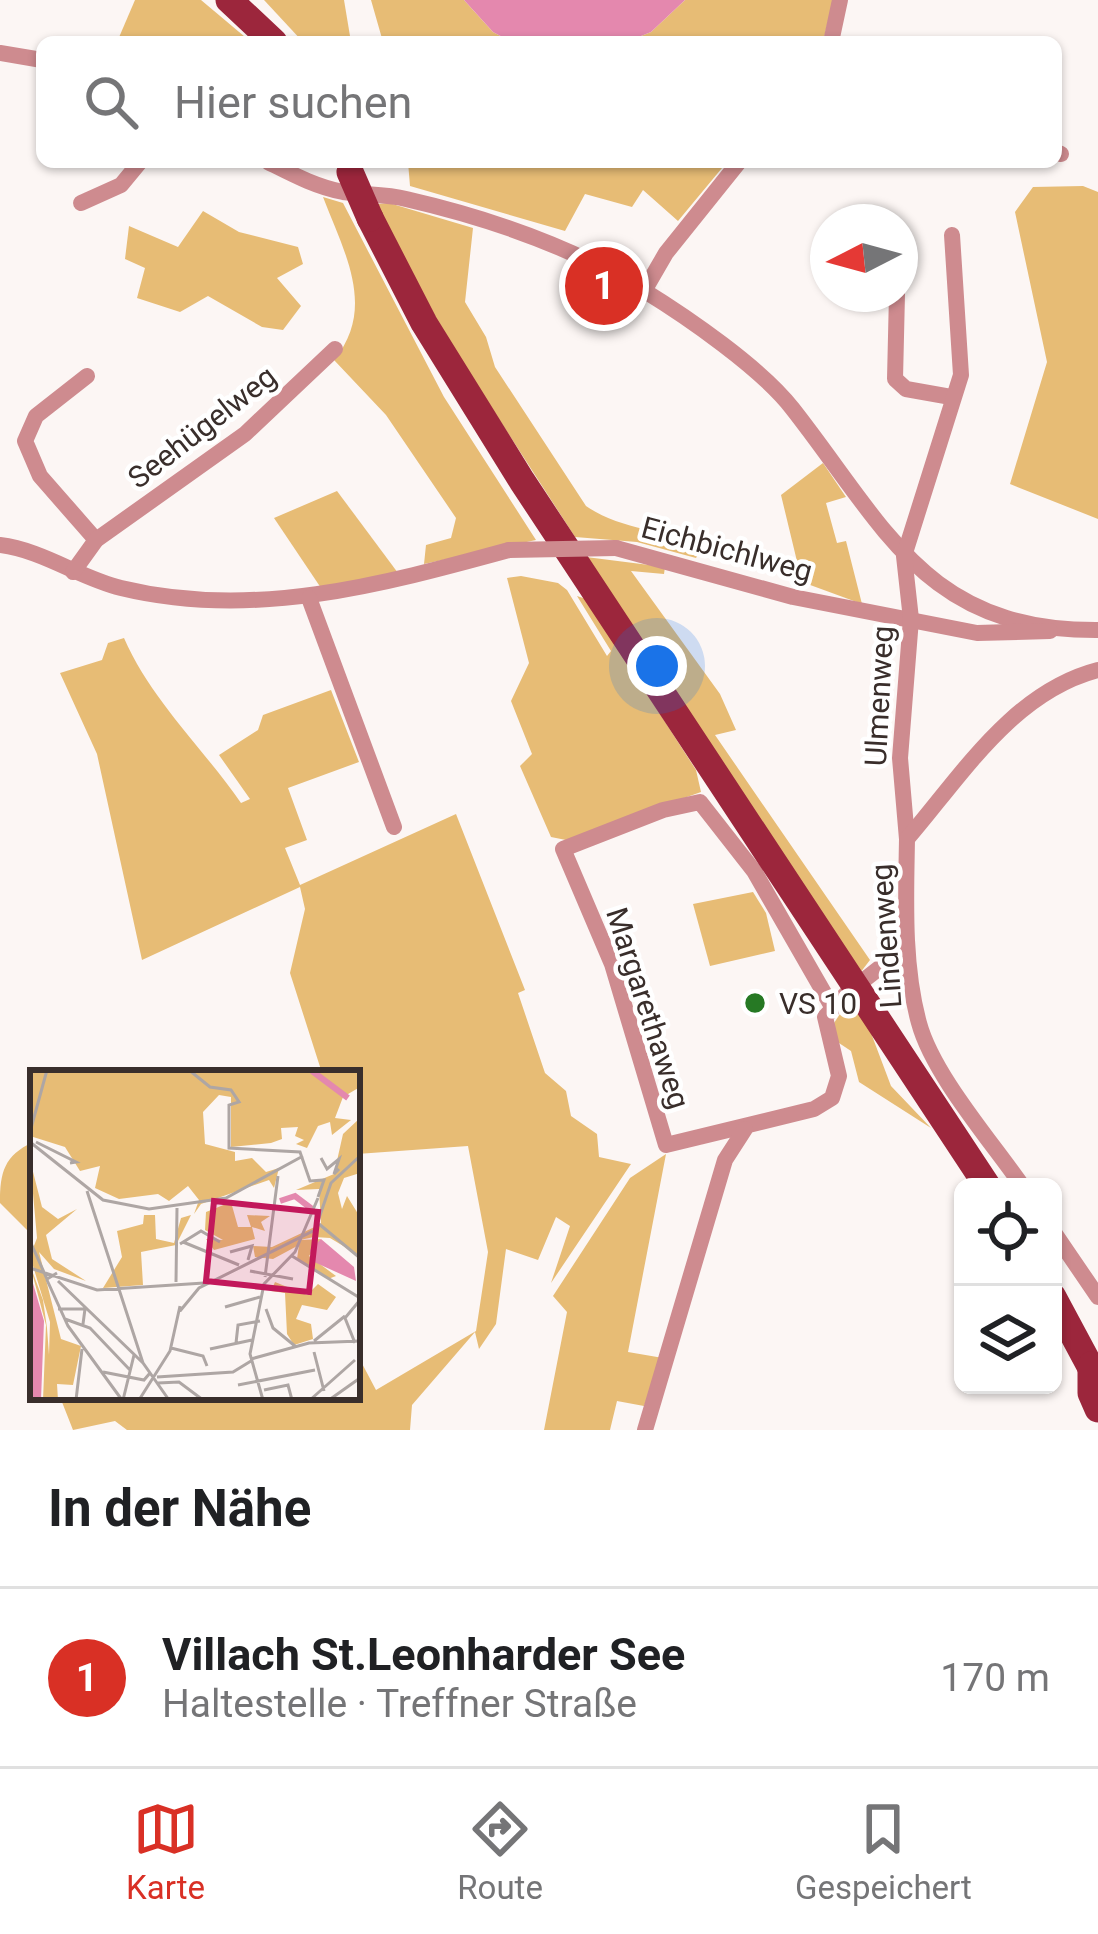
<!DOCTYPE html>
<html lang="de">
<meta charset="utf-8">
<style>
body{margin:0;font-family:Roboto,sans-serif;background:#f2f2f2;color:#202124}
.controls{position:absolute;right:36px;bottom:36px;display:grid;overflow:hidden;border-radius:18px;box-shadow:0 3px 9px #0004}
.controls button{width:108px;height:108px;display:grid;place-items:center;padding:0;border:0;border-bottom:3px solid #e0e0e0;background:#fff;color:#202124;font:60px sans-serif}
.compass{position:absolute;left:810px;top:204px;width:108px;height:108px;border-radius:50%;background:#fff;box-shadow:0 3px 9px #0004;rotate:264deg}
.you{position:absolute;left:657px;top:666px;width:42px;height:42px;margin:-30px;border:9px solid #fff;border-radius:50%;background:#1a73e8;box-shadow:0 0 0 18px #1a73e833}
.badge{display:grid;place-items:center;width:78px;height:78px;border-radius:50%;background:#d93025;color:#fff;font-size:39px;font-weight:700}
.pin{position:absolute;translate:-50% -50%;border:6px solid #fff;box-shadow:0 3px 12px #0006}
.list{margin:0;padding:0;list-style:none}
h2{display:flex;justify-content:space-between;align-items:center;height:156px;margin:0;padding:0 48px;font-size:51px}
h2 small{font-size:39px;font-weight:400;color:#757577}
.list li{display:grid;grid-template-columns:78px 1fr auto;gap:36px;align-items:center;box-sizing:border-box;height:180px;padding:0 48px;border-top:3px solid #e0e0e0}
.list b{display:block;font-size:45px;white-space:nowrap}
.list p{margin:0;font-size:39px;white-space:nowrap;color:#757577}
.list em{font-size:39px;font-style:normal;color:#757577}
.icon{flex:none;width:66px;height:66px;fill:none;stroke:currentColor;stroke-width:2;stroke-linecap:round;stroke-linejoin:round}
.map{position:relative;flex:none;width:1098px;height:1430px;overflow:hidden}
.search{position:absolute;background:#fff;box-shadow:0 3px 9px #0004;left:36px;right:36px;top:36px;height:132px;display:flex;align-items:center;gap:30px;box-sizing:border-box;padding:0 42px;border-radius:18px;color:#757577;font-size:45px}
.sheet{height:336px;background:#fff}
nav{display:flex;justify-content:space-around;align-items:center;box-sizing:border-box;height:168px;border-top:3px solid #e0e0e0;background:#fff;font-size:33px;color:#757577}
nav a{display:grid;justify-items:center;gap:6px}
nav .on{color:#d93025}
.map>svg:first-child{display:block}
.green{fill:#e7bc75}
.water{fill:#e488ae}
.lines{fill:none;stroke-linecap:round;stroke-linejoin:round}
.street{stroke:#ce8b8f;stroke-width:16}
.primary{stroke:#9c263c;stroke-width:27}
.street-bridge{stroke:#ce8b8f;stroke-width:16}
.primary-bridge{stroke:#9c263c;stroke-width:27}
.poi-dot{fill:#267924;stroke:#fff;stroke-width:4.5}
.labels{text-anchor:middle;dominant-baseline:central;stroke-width:9;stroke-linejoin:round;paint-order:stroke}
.street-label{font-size:30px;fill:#392e2b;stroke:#fff}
.poi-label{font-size:30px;fill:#392e2b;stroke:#fff;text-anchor:start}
.inset-river{fill:none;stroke:#e488ae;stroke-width:6}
.inset-road{fill:none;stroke:#aea6a4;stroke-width:3}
.view{fill:#c2185b;fill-opacity:0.15;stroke:#c2185b;stroke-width:6}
.inset-edge{fill:none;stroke:#392e2b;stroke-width:6}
</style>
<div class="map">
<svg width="1098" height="1430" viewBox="0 0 1098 1430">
<rect width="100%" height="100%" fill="#fcf6f4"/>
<g class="green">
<polygon points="135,0 201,0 251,42 117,42"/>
<polygon points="264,0 344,0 351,42 303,42"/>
<polygon points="371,0 464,0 493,32 512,42 383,42"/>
<polygon points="685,0 833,0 823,42 626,42 651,32"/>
<polygon points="408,162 727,162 678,221 643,190 632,207 585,194 565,231 410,186"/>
<polygon points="1083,186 1098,192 1098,519 1010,484 1047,362 1015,212 1033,187"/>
<path d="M323 197 343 203 444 397 536 540 424 564 426 545 451 538 456 518 386 415 334 360C377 308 344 252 323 197Z"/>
<path d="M389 203 473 228 465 302 486 337 495 367 586 506C620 530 665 529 702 548L696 558 637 542 575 537 428 309 377 204Z"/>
<polygon points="203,211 239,232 298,247 303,264 277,278 301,306 283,330 262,327 208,296 180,312 137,298 145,268 125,259 129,226 178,247"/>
<polygon points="823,463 846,497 826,503 837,543 846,541 862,604 802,582 781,495"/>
<polygon points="337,491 398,573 321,588 274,518"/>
<polygon points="586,557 665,567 664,574 631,571 720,694 736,730 715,735 870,960 860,973"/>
<polygon points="521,576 558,583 567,590 607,656 611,651 577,596 586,599 696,770 701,792 566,840 551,837 520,766 532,754 511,701 529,663 507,578"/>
<path d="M124 638C151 700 203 748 241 803L250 799 219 755 258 730 263 715 331 690 359 762 288 788 307 840 285 848 300 885 456 814 525 990 518 993 545 1073 566 1091 571 1116 597 1134 599 1157 631 1164 551 1283 570 1226 556 1217 538 1260 506 1249 496 1324 479 1349 475 1332 412 1405 410 1430H127L115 1421 73 1430 60 1397H357V1354L376 1390 476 1331 488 1252 468 1146 357 1154V1073H322L290 973 305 909 300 887 142 960 97 754 60 673 102 660 108 643Z"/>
<polygon points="753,892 766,913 775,951 710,966 693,904"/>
<polygon points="850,999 871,1033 891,1086 931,1128 859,1082 851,1051 836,1041 834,1023"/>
<path d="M33 1142V1282L32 1235 0 1203C0 1172 4 1156 33 1142Z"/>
<polygon points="666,1154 628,1352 663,1358 644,1406 617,1401 610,1430 544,1430 567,1312 553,1296 630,1178"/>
</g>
<polygon class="water" points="464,0 685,0 651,32 626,42 512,42 493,32"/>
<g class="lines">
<g class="street">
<polyline points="831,42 840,0"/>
<polyline points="0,53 42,60"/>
<polyline points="1056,152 1061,154"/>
<path d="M268 162C292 174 316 187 343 192 364 195 386 194 406 199 489 218 570 246 643 290 687 317 761 368 792 408 885 526 925 631 1098 630"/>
<polyline points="81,203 121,185 140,162"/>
<polyline points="644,291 666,253 739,162"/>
<polyline points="897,294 895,379 906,389 951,397"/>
<polyline points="87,376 36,416 25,441 40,476 96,540"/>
<path d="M0 545C42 550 80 578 121 588 253 620 381 585 509 550"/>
<polyline points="616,548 793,597 977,633 1050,631"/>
<polyline points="73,572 96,540 245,434 335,349"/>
<polyline points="309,598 394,827"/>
<polyline points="907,839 900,758 911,619 904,556 961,375 952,235"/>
<polyline points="864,980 887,962 904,928"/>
<polyline points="831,1005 754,871 700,802 663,810 563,849 612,964 666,1145 814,1109 832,1098 839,1076 825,1017 848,992"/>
<path d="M1023 1187C992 1142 933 1075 919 1023 903 965 906 899 907 839 962 775 1013 692 1098 670"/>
<polyline points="1053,1231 1098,1297"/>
<polyline points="645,1430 725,1160 745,1129"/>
</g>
<g class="primary">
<polyline points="229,0 274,42"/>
<polyline points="370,218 424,323 522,481 988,1187"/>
<polyline points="1053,1297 1098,1381"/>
<polyline points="1091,1365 1091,1393 1098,1409"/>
</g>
<polyline class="street-bridge" points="509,550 616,548"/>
<polyline class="primary-bridge" points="350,172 370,218"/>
</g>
<circle class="poi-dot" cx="755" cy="1003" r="12"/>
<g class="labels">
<g class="street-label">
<text transform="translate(202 427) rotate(-38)">Seehügelweg</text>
<text transform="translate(727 549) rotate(15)">Eichbichlweg</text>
<text transform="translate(879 696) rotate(-87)">Ulmenweg</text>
<text transform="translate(886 936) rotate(-94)">Lindenweg</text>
<text transform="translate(648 1008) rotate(72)">Margarethaweg</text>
</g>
<g class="poi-label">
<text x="779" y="1003">VS 10</text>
</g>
</g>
<g transform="translate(30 1070)">
<rect width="330" height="330" fill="#fcf6f4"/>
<path d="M0 0H330V17L313 27 305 48 321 50 302 65 300 52 288 56 277 78 266 74 274 70 265 66 268 57 251 58 252 69 241 73 201 77V27L189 25 173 42 175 74 205 82V91L222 88 236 102 249 98 244 118 239 110 171 134 164 144 169 130 158 116 139 131 128 124 89 129 65 118 70 96 50 101 35 77 0 66ZM330 48V103L314 108 308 123 312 139 317 126 330 147V186L300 168 284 167 270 170 291 169 279 186 306 206 298 209 267 189 269 175 243 189 225 187 223 176 242 177 291 154 289 119 266 120 304 104 313 64ZM0 90 12 137 28 149 47 139 16 165 22 189 56 211 24 199 9 182 31 269 51 276 43 315 27 314 28 330H13L16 255 0 195 13 230 17 258 19 285 20 252 0 186 7 168ZM201 132 208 157H221L217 145 240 146 231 152 235 161 222 157 225 169 184 180 176 169 193 170 175 160 176 142ZM114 145H125L126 169 144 173 151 148 161 145 146 175 111 182 113 215 73 218 92 187 87 161 113 154ZM245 212 277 225 288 214 306 227 297 240 272 235 266 249 281 254 283 269 264 275 257 264 255 223 241 221Z" fill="#e7bc75"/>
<path d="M291 169 324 197 326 211 282 191 280 180ZM0 203 14 251 11 330H0Z" fill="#e488ae"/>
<path class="inset-river" d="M282 1 318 28M250 131 265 126 282 139"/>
<path class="inset-road" d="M159 0 180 17 201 20 209 32 199 35V78L270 82 280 111 294 110 288 127M0 62 17 0M0 72 73 130 119 139 196 128 273 86M6 72 46 92 40 93M291 88 297 99 309 89 304 104 309 99M57 121 113 293M289 154 330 188M0 171 17 209 27 203M153 172 209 195M150 174 171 161 190 172M200 182 222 176 218 190M262 186 330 228M0 198 67 220 174 213M220 201 263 209M235 207 248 106M17 210 38 256 92 330M28 211 113 293 139 330M146 212 147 138M195 237 230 227M28 239H55L53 254M236 239 243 258 265 276M150 241 169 218 285 160 301 113 330 86M35 249 60 258 100 300M284 271 315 246M206 273 208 255 230 251M325 273 315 248 330 230M141 278 173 286 177 296M180 279 222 270M284 282 294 321M221 289 279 273 330 271M73 302 114 310 120 303M127 307 203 302 221 291M128 313 149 312 173 330M208 315 285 300M234 320 258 315 262 330M46 330 52 279M93 330 104 285M109 330 140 281 150 236M233 330 220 284 234 214 265 182 288 128M280 330 325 290M299 330 330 308"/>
<path class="view" d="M184 131 288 142 279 222 176 211Z"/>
<rect width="330" height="330" class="inset-edge"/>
</g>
</svg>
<div class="controls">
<button><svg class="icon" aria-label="locate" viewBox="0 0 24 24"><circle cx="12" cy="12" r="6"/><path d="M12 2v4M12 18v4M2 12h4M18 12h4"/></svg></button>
<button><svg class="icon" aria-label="layers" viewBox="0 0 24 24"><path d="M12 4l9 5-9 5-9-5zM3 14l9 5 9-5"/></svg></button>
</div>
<svg class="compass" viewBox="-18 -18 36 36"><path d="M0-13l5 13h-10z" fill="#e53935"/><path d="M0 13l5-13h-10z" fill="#757577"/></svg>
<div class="you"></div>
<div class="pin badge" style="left:604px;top:286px">1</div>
<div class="search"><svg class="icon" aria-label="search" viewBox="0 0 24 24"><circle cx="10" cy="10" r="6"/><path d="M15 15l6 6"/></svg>Hier suchen</div>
</div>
<section class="sheet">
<h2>In der Nähe<small></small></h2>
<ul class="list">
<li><span class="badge">1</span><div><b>Villach St.Leonharder See</b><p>Haltestelle · Treffner Straße</p></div><em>170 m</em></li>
</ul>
</section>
<nav>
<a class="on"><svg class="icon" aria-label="map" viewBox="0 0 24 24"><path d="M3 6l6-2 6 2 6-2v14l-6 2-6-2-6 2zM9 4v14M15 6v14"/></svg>Karte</a>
<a><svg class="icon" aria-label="directions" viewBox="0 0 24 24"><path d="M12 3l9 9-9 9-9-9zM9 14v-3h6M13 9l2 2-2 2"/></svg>Route</a>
<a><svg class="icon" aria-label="saved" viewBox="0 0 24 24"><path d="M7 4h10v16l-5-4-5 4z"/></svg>Gespeichert</a>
</nav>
